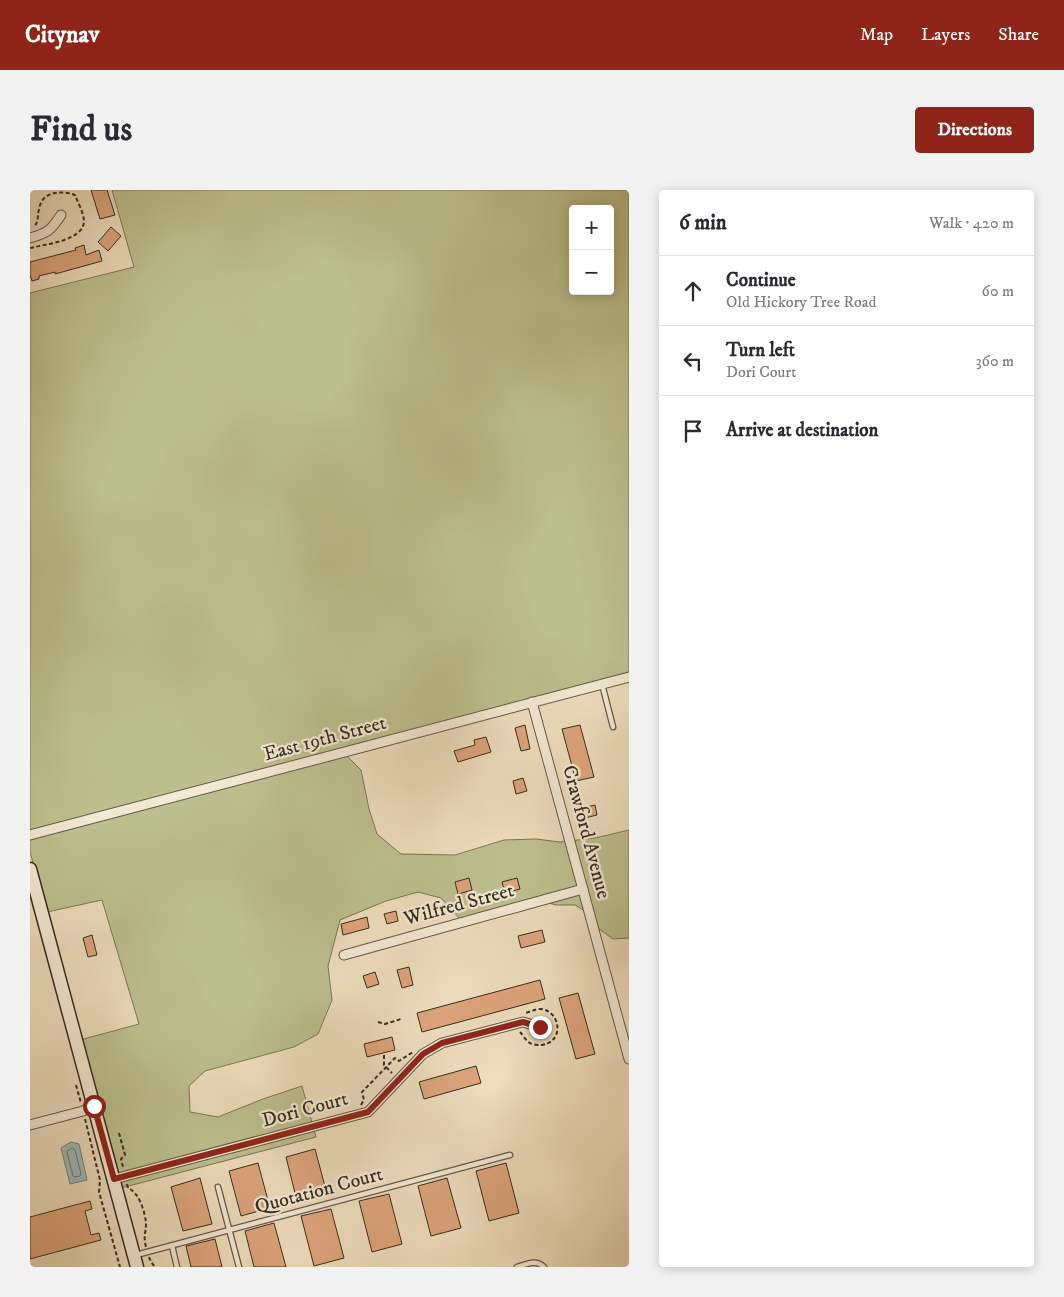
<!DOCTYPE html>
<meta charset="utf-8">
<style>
body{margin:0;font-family:"IM FELL DW Pica",serif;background:#f2f2f3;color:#2b2b33}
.controls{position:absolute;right:15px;top:15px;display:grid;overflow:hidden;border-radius:5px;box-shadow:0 2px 12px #0003}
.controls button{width:45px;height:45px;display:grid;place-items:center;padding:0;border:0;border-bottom:1px solid #e1e1e2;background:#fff;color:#2b2b33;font:25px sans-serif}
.stop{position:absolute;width:15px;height:15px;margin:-11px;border:4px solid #8f2418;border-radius:50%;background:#fff}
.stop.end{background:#8f2418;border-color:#fff;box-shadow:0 1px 5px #0008}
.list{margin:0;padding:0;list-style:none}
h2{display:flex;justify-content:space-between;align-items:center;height:65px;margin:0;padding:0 20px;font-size:21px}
h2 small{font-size:16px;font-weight:400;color:#7c7c81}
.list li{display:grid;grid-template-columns:32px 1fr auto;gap:15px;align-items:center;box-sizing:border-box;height:70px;padding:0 20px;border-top:1px solid #e1e1e2}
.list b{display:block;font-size:19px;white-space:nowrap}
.list p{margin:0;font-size:16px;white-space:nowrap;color:#7c7c81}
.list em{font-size:16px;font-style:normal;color:#7c7c81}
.icon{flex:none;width:28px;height:28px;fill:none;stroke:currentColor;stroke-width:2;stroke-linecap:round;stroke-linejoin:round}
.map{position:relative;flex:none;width:599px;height:1077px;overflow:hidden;border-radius:5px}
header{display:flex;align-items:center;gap:30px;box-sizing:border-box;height:70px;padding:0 25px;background:#8f2418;color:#fff}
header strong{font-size:24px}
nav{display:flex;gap:28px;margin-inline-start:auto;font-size:18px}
.intro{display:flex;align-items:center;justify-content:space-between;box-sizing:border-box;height:120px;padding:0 30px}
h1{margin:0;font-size:35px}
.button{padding:12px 22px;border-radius:5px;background:#8f2418;color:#fff;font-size:18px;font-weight:700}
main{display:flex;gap:30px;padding:0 30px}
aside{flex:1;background:#fff;border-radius:5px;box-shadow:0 2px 12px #0003}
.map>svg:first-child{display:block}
.green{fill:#bcc08e;stroke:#797658;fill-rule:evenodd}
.water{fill:#9dbabb;stroke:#74827d}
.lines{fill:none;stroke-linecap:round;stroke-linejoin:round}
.shore{stroke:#6a746e;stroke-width:1}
.building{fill:#dda47b;stroke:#362d21}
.lane-casing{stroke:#645948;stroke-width:7}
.street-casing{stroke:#645948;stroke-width:11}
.secondary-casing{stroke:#362d21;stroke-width:15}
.path{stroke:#362d21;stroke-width:2;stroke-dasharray:4 2.5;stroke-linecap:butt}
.lane{stroke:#f3e9d4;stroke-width:4.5}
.street{stroke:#f3e9d4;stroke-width:9}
.secondary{stroke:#f3e9d4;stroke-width:12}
.route{stroke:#8f2418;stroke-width:6}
.labels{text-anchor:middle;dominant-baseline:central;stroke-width:4.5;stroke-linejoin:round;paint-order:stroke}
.street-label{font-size:20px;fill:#362d21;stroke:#f3e9d4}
</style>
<header>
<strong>Citynav</strong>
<nav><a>Map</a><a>Layers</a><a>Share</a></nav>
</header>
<div class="intro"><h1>Find us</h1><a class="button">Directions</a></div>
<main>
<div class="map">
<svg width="599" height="1077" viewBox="0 0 599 1077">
<rect width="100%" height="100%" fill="#edddbd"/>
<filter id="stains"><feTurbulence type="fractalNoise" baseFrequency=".004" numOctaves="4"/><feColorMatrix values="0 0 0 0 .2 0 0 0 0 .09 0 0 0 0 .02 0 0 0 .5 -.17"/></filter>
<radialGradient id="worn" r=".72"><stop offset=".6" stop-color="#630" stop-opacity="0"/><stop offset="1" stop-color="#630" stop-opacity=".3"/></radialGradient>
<path class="green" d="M82 0H599V491L317 566 331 580 339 619 347 644 371 664 425 665 474 650 506 649 530 652 565 648 599 640V748L583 749 565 736 558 723 545 715H526L512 711 450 731 429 728 411 708 388 702 356 711 310 730 298 776 302 810 288 844 264 857 175 881 159 896 160 922 188 927 233 909 272 896 286 947 91 998 50 850 109 834 72 710 17 722 0 662V103L104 77ZM543 19H580V101H543Z"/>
<polygon class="water" points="41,952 49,954 57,990 40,994 31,958"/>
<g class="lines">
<polygon class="shore" points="42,958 45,960 51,984 50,986 46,987 43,986 37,962"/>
</g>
<g class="building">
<polygon points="61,0 77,0 85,25 70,29"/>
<polygon points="81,37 91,46 78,61 68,52"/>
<polygon points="54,55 56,65 69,60 72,71 25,84 25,82 9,86 9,89 2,91 0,85 0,72 46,60 45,58"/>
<polygon points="495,535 500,559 491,561 485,538"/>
<polygon points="550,535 564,587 546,591 532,539"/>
<polygon points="456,547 461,562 428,572 424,561 445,555 444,550"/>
<polygon points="493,588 497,601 486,604 483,591"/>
<polygon points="565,615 567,625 551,629 548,619"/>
<polygon points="439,688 442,700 428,704 425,692"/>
<polygon points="487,688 490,699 475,703 472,692"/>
<polygon points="366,721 368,731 357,734 354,724"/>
<polygon points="337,727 339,738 313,745 311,734"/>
<polygon points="512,740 515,752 491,758 488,746"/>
<polygon points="62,745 67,765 58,767 53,748"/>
<polygon points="379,777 383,795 372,798 367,780"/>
<polygon points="345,782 349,794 337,798 333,786"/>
<polygon points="510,790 515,809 392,842 387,823"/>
<polygon points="548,803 565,864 546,869 529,808"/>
<polygon points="362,847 365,860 337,867 334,854"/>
<polygon points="446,876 451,893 394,909 389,892"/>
<polygon points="285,959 297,1004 267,1011 256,967"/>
<polygon points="228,973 240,1018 211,1026 199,981"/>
<polygon points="476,973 489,1023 459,1031 446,981"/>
<polygon points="170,988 182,1034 153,1041 141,997"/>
<polygon points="417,988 431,1038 401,1046 388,996"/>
<polygon points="359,1004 372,1054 342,1062 329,1011"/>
<polygon points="60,1011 62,1019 55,1021 61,1045 69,1043 71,1050 0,1069 0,1027"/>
<polygon points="301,1019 314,1068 284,1076 271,1026"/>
<polygon points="244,1033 256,1077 224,1077 215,1041"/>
<polygon points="185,1049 192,1077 161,1077 156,1056"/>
</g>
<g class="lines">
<g class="lane-casing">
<g id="lane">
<polyline points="572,494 583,537"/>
<polyline points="188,997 209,1077"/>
<polyline points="142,1056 147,1077"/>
<polyline points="106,1065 480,965"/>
<path d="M487 1077C497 1074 506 1069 514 1077"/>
</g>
</g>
<g class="street-casing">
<g id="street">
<path d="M0 48C18 43 21 40 31 25"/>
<polyline points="502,512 599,869"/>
<polyline points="0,645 599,487"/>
<polyline points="314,765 553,699"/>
<polyline points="0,935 53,921 63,916"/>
<polyline points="84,989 338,922 393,864 412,853 493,832 510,837"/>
</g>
</g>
<g class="secondary-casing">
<polyline id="secondary" points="0,679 107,1077"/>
</g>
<g class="path">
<path d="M0 58C16 54 52 51 54 32 54 23 48 13 45 5 31 0 12 1 9 19 7 27 9 31 4 37"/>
<polyline points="348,832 355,834 371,829"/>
<path d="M490 842C493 845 496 851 500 853 503 855 508 855 511 855 535 853 531 820 510 819 505 819 500 822 495 823"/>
<polyline points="354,865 354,875 362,883"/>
<polyline points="46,895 51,913"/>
<polyline points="331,915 334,910 332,902 365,868 369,871 383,862"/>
<polyline points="55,929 70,990 69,1002 90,1077"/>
<polyline points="89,943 95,965 91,969 93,977"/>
<path d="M97 994 98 998C109 1002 115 1022 116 1033 116 1044 113 1045 116 1057"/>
<polyline points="119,1067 121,1072 125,1077"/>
</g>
<use href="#lane" class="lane"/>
<use href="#street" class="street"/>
<use href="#secondary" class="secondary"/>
</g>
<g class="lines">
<polyline class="route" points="64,916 84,989 338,922 393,864 412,853 493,832 510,837"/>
</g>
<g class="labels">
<g class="street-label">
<text transform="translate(295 549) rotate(-15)">East 19th Street</text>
<text transform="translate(556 642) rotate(75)">Crawford Avenue</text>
<text transform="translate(429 715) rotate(-15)">Wilfred Street</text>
<text transform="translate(275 920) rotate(-15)">Dori Court</text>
<text transform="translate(289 1001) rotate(-15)">Quotation Court</text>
</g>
</g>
<rect width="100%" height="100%" filter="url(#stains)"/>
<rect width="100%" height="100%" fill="url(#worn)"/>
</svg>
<div class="controls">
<button>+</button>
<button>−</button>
</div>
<div class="stop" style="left:64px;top:916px"></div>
<div class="stop end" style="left:510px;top:837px"></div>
</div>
<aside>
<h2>6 min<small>Walk · 420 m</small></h2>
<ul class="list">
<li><svg class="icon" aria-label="ahead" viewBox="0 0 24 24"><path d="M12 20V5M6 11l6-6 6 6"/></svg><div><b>Continue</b><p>Old Hickory Tree Road</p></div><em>60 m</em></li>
<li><svg class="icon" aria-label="left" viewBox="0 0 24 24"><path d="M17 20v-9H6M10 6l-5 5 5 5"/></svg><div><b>Turn left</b><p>Dori Court</p></div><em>360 m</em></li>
<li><svg class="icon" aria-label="arrive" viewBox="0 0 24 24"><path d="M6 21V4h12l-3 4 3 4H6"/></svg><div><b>Arrive at destination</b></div></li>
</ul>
</aside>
</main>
